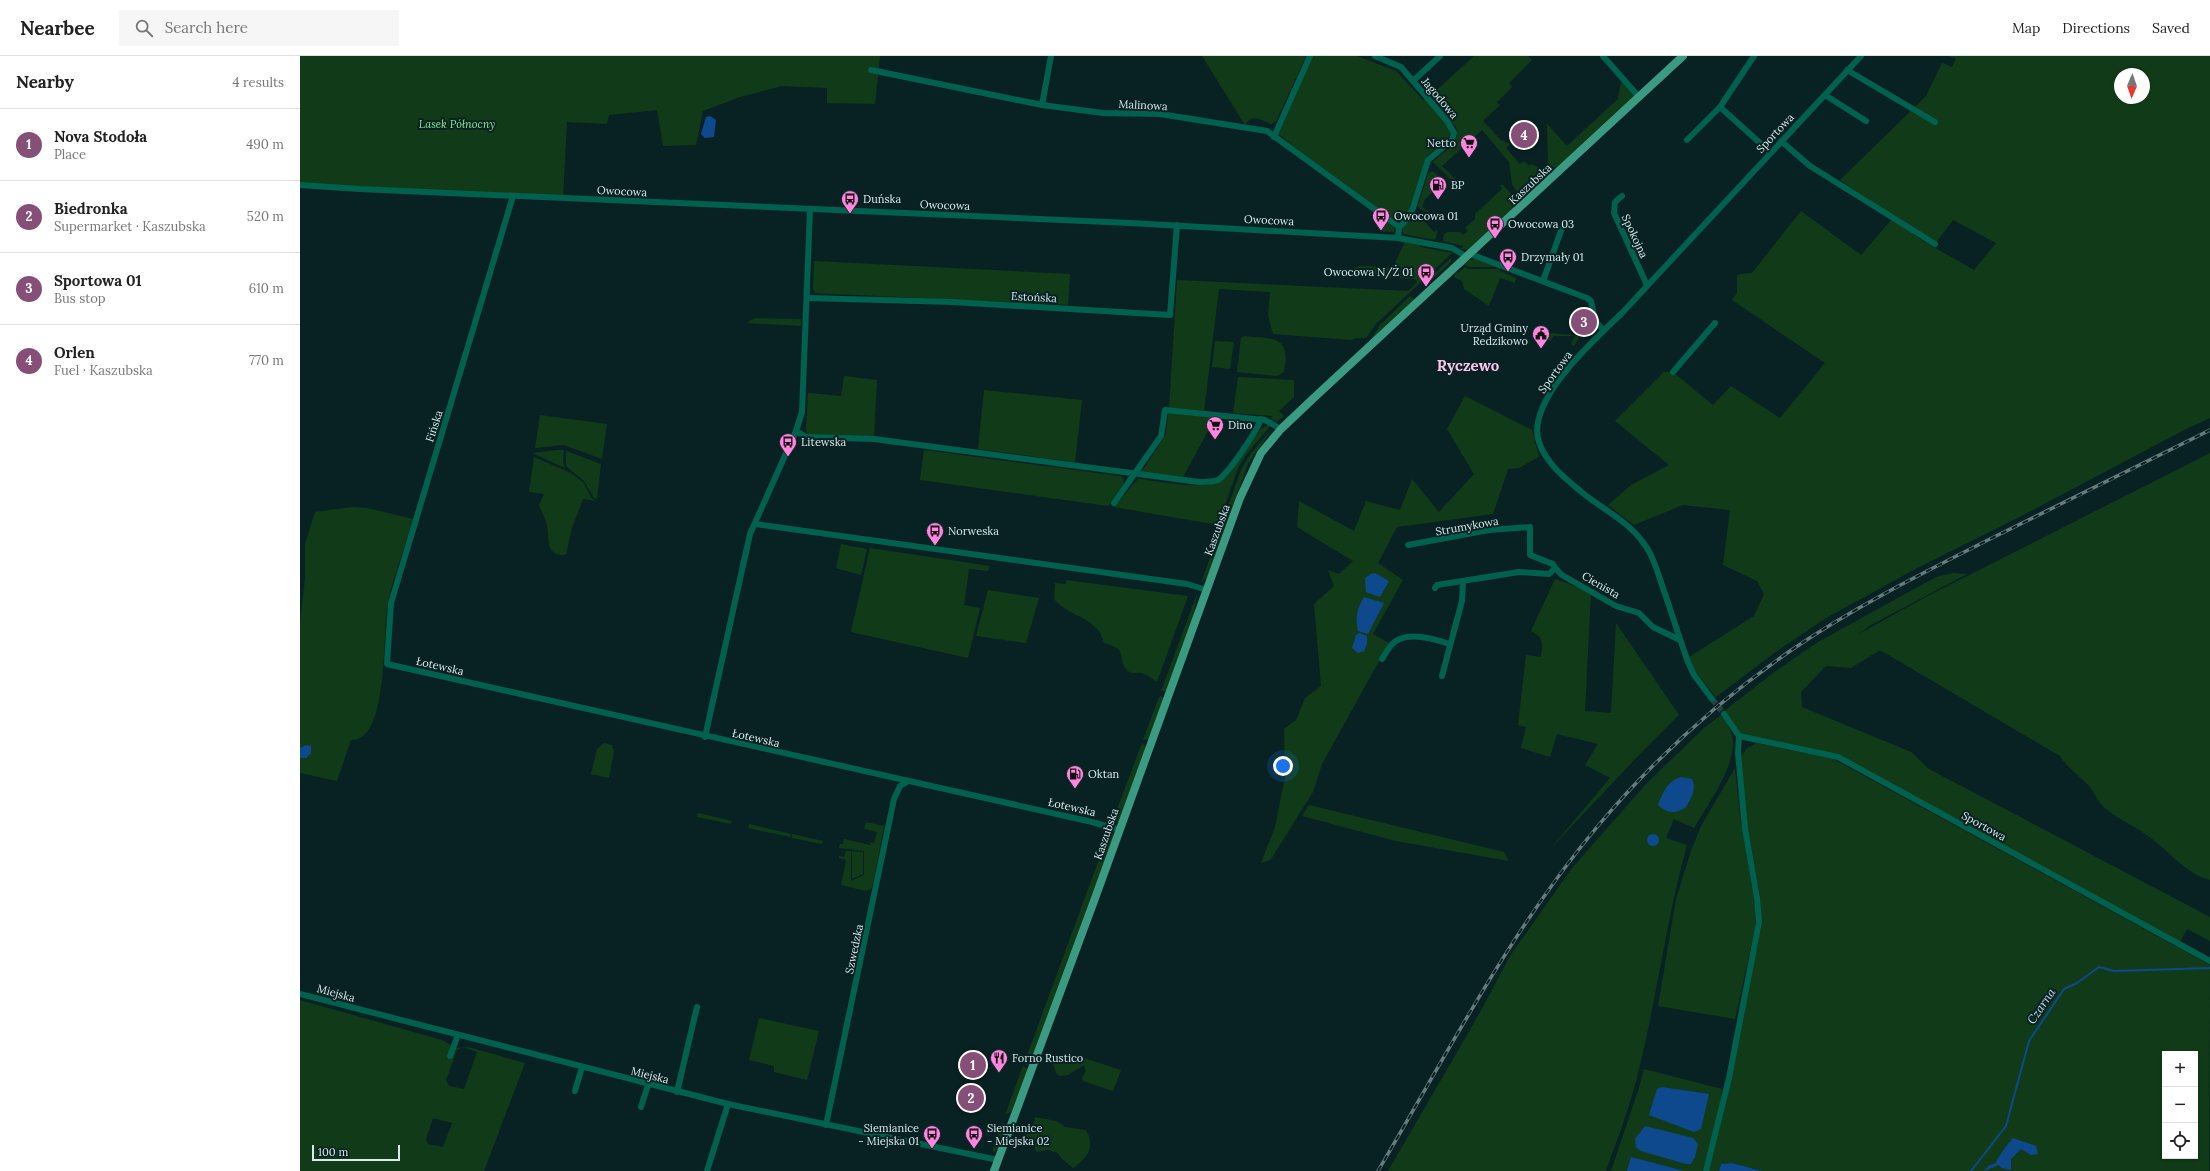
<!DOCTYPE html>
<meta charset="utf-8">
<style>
body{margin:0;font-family:Lora,serif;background:#f6f6f6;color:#222}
.controls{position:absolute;right:12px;bottom:12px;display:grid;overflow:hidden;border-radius:0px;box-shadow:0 1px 3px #0004}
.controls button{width:36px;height:36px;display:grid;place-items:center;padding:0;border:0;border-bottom:1px solid #e0e0e0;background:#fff;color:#222;font:20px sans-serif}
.compass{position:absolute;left:1814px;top:12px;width:36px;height:36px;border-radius:50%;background:#fff;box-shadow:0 1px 3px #0004;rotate:182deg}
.scale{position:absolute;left:12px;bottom:10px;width:88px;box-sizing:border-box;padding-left:4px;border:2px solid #d9e8e9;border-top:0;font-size:11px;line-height:14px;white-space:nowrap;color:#d9e8e9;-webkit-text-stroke:3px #082224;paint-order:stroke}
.you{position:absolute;left:983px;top:710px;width:14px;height:14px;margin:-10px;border:3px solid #fff;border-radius:50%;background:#1a73e8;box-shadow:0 0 0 6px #1a73e833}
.badge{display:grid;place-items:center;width:26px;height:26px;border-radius:50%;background:#854f77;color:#fff;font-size:13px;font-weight:700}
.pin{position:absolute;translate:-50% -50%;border:2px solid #fff;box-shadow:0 1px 4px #0006}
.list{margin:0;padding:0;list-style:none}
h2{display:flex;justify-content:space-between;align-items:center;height:52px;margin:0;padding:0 16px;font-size:17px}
h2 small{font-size:13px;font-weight:400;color:#767676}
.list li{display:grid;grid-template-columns:26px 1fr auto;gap:12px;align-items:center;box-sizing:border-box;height:72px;padding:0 16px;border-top:1px solid #e0e0e0}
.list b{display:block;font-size:15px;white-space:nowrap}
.list p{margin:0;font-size:13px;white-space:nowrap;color:#767676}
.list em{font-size:13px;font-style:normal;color:#767676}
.icon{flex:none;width:22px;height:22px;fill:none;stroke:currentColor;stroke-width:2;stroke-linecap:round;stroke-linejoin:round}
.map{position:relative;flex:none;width:1910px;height:1115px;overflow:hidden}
header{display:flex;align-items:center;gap:24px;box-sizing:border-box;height:56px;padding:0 20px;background:#fff;border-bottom:1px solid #e0e0e0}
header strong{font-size:19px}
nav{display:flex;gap:22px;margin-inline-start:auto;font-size:14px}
.search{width:280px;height:36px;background:#f6f6f6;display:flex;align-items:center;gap:10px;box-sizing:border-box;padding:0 14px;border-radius:0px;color:#767676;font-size:15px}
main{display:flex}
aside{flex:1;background:#fff}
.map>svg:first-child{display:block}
.green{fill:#113b18;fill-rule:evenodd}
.water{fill:#0e498e}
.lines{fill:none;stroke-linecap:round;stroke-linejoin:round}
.stream{stroke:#0e498e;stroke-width:2}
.minor-tunnel{stroke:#274042;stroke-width:6;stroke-dasharray:6 3;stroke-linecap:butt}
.minor{stroke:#00614f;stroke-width:6}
.major{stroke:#3b9a82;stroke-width:8}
.rail-casing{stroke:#667b7d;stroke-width:3.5}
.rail{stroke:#082224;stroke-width:2;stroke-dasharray:6;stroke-linecap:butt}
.labels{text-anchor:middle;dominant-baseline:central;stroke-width:4;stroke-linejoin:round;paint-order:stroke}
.street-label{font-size:11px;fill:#d9e8e9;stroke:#082224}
.park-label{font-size:11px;font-style:italic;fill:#85eb90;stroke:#082224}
.poi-label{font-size:11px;fill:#d9e8e9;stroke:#082224;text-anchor:start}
.water-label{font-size:12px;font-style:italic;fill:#cbdaee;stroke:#082224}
.district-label{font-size:15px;font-weight:bold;fill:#fdc5ec;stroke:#082224}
</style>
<header>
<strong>Nearbee</strong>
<div class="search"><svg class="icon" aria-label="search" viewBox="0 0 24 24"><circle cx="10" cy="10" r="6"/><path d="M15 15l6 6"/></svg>Search here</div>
<nav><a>Map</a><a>Directions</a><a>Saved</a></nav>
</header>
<main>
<aside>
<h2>Nearby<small>4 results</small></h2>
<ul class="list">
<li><span class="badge">1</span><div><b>Nova Stodoła</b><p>Place</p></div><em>490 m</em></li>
<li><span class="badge">2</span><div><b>Biedronka</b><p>Supermarket · Kaszubska</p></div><em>520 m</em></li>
<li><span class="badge">3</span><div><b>Sportowa 01</b><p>Bus stop</p></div><em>610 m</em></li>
<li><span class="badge">4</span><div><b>Orlen</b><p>Fuel · Kaszubska</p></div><em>770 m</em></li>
</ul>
</aside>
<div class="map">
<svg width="1910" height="1115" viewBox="0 0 1910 1115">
<rect width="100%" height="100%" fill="#082224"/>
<g class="green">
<polygon points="0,0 580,0 575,48 527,47 527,32 482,30 440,41 403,55 396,89 363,90 357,54 309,59 307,68 267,66 263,142 0,127"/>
<path d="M902 0H1006L976 65 971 68C961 64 952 57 945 69Z"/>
<polygon points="1013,0 1057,0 1096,15 1123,44 1126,43 1150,73 1151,76 1148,82 1126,101 1111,149 1102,165 1097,166 993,90 979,78"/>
<path d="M1174 0H1228L1232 4 1209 27 1212 31 1197 46 1200 49 1183 65 1201 84 1210 88 1206 92 1220 108 1224 105 1229 110 1231 108C1238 111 1246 114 1246 122L1226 140H1220L1212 128 1209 106 1182 74 1142 110 1164 132 1161 134 1133 106C1143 96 1162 86 1156 71L1130 40Z"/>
<path d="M1648 0H1910V362L1886 373 1727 457 1619 511 1526 562 1474 597 1416 641 1395 616 1389 601 1454 560 1464 538 1457 525 1423 509 1430 454 1383 449 1334 469 1308 449 1331 429 1369 409 1315 365 1364 316H1373L1413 349 1431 330 1480 362 1525 307 1432 244 1437 237V220L1440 218 1452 217 1501 155 1561 199 1592 163 1623 185 1674 214 1696 187 1653 164 1635 188 1540 124 1626 40 1642 7 1652 11 1656 3ZM1820 18H1844V42H1820Z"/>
<polygon points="1321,25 1333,38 1333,42 1257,112 1252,111 1248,107 1247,68 1267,90 1318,43"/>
<polygon points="1132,115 1138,119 1131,125 1134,129 1130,132 1133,136 1125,143 1122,151 1133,159 1120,153 1118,150 1128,118"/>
<polygon points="1200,129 1203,129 1216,143 1217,148 1169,194 1161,193 1163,190 1143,185 1144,178 1147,176 1160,176 1163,179 1168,175 1165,172 1175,163 1175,158 1202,133"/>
<polygon points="1117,158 1126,161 1124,165 1134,176 1138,174 1135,184 1103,178 1103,171"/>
<polygon points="1085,165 1094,172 1094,176 1080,175"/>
<polygon points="1105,186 1120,189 1120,191 1152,197 1076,268 1066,282 1055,282 1052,284 973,278 968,259 970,236 919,233 904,355 869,352 877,224 1108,235 1117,226 1115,223 1057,220 1051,217 1054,212 1059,210 1093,211"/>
<polygon points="1151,202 1151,206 1129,226 1129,223"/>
<polygon points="1176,203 1197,211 1169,211 1165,209 1158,213 1168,204"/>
<polygon points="514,205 770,218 768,249 515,237 513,233"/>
<polygon points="1165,211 1168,213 1196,213 1216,222 1215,227 1200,222 1189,250 1164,233 1162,225 1154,221 1156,216 1158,217"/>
<polygon points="1110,240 1115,244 1072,284 1070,284 1080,269"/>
<polygon points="455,262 501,263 501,270 446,267"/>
<polygon points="1251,277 1280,280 1274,290 1271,288 1275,280 1254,280 1250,285 1243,280"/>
<path d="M944 280C974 283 991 279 984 316L977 320 937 316 941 282Z"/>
<polygon points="915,285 934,286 930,313 912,311"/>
<polygon points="544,320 577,324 574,382 508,379 506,375 508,337 541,340"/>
<polygon points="938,321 994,324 994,341 979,355 984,360 977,366 971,362 973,360 933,357"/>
<polygon points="684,334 782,344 775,406 678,393"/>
<polygon points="1165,340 1232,374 1239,401 1219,412 1208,413 1193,458 1097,471 1078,507 1103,524 1073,578 1089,587 1022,708 1013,736 973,800 970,804 961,807 975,771 985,721 984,673 996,664 1005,642 1021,630 1014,548 1034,530 1028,514 1039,518 1053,505 997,471 999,445 1054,475 1066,445 1100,454 1112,423 1139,456 1174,418 1147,373"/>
<polygon points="868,357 915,362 883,421 841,417 866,379"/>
<polygon points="240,359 307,368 302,403 264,389 235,392"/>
<path d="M967 369H971L946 399 938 412 918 469 814 451 838 423C863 425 913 439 930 417 945 398 946 384 967 369Z"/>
<polygon points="973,372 948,408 908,520 901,527 941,414 951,397"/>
<polygon points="257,394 264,394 263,406 265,412 232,397"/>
<polygon points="624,394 820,420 823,422 824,427 808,450 620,424"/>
<polygon points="266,395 301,408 297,443 294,442 284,425 266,410"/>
<path d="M1910 397V824C1884 817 1870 795 1848 780 1833 768 1813 762 1800 747 1796 742 1794 736 1790 731 1780 720 1768 713 1760 700L1580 594 1551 612 1526 610 1501 636 1502 651 1611 696 1629 713 1910 861V885L1887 873 1880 886 1538 701 1439 680 1423 656 1473 617 1518 586 1636 521 1653 517 1667 518 1569 570 1559 578 1624 542Z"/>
<path d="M234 401 271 417 284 427 291 442 297 445 283 443 272 472 266 498 264 499C245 499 250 483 247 470 246 462 241 456 239 449L244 438 229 436Z"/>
<path d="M53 451 67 452 113 463C105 490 94 518 88 545 82 571 90 686 51 684L37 725 0 717V568L5 522V488L15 456Z"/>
<polygon points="541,488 567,493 561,519 536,512"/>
<polygon points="570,492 690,510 688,515 669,513 664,549 680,552 668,602 551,576"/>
<path d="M1255 523 1291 536 1285 655 1311 657 1316 567 1379 659 1338 700 1252 791 1310 722 1285 709 1298 688 1257 678 1250 701 1221 692 1226 671 1218 669 1226 599 1241 601C1243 587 1244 582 1231 575Z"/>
<path d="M766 524 888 540 857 626C852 623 847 618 841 617 835 616 830 619 826 613 816 601 830 594 804 587 798 560 769 562 754 543L755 527 766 528Z"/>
<polygon points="688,534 739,542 726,587 676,580"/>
<polygon points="897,538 893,563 866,635 861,635"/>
<polygon points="861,640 864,642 849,683 843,684 859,641"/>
<path d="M1421 659C1427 667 1433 676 1433 687 1433 714 1408 748 1394 772L1374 763 1366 782 1387 789C1365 868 1356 950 1335 1029 1327 1058 1316 1087 1306 1115H1088L1178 960 1210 900 1272 812 1348 726 1404 672Z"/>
<polygon points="304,687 312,689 314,696 309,722 291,718 297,693"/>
<polygon points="842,687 846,691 819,765 811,769"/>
<path d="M1456 687 1533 703 1910 909 1909 1115H1462L1432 1107 1421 1108 1419 1115H1407L1461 871 1460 839 1446 770 1440 703 1446 693ZM1865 998H1895V1100H1865Z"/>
<polygon points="1435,712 1440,762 1455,848 1455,872 1435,963 1358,950 1376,843 1391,795 1401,770"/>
<polygon points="1009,749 1204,796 1209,805 1096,785 1002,760"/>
<polygon points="398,757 432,765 431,768 397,761"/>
<polygon points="566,766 584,770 572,832 566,835 541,829 546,804 539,802 539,800 544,801 546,795 551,795 551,825 564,819 564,795 539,792 540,788 543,788 544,783 570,789 571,786 574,787 577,776 564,773"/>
<polygon points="449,768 491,778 490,781 448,772"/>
<polygon points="810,773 813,777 813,782 729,1009 724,1008"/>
<polygon points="492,778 523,785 522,788 492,782"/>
<polygon points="552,795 563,796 563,818 552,823"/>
<path d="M0 944 142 984 156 992 168 991 225 1007 184 1115H0ZM163 991 177 996 164 1033 149 1030 146 1024 157 994ZM133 1062 152 1067 143 1091 128 1088 126 1083Z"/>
<polygon points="459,962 519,975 507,1024 474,1016 474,1010 449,1004"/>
<polygon points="756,1002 773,1005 784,1002 821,1014 813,1035 783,1025 782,1022 786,1015 784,1009 768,1019 760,1020 756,1017 752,1004"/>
<polygon points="723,1010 728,1013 712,1055 705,1059"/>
<polygon points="1344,1013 1422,1033 1419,1054 1403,1115 1311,1115 1338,1035"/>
<path d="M735 1061 756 1065 765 1071 786 1074C796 1091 787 1102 773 1112L761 1102 758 1097 748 1094 736 1096 732 1085 723 1077 724 1073 734 1067Z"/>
<polygon points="703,1066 706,1072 699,1092 693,1097 693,1092"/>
</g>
<g class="water">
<polygon points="410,60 416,64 414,81 405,82 401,78 406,61"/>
<polygon points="1075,517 1089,525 1080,541 1066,536 1065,522 1071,518"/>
<path d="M1064 541 1084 547 1068 578 1058 575C1055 562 1057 552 1064 541Z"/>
<polygon points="1059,577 1067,580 1067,587 1064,595 1058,597 1052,592 1056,579"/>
<polygon points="6,689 11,690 11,697 6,702 0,702 0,692"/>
<path d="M1381 721 1392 723C1397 732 1391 743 1386 751 1376 758 1367 758 1358 749 1363 737 1367 725 1381 721Z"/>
<circle cx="1353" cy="784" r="6"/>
<polygon points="1362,1031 1409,1038 1401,1073 1394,1076 1349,1059 1357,1033"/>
<polygon points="1345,1070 1393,1082 1398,1088 1395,1101 1391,1108 1386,1108 1341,1095 1336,1091 1335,1083"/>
<path d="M1713 1082 1736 1090 1738 1098 1731 1099 1721 1093 1711 1103V1114L1702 1112 1699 1109 1684 1115 1688 1110 1696 1107C1696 1104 1710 1085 1713 1082Z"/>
<polygon points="1331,1101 1384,1115 1327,1115"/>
<polygon points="1432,1107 1462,1115 1419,1115 1421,1108"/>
</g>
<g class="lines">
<polyline class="stream" points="1671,1115 1706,1070 1729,985 1764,933 1777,927 1799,911 1814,915 1910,912"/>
<polyline class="minor-tunnel" points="1412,643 1424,658"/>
<g class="minor">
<polyline points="1075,0 1101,11 1147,65 1154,77 1152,84 1128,104 1113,152 1104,167 1099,171"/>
<polyline points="1303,0 1339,41"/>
<polyline points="571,14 742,49 803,57 860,58 967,75 1099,171 1098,182"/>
<polyline points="1547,14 1635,66"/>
<polyline points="1113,25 1140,0"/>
<polyline points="1525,39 1566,65"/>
<polyline points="742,49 751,0"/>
<polyline points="1420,51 1470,96"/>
<polyline points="974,81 1010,0"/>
<polyline points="1387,84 1420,51 1454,0"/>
<polyline points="1481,85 1510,110 1635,188"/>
<polyline points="0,129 59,133 830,167 1098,182 1152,192 1167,201"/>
<polyline points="213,140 91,547 87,608 792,766 820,774"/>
<polyline points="1322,140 1315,146 1314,157 1347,229"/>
<polyline points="1170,198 1287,242 1291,245 1295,264 1303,274"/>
<polyline points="1243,225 1262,172"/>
<polyline points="507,242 653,246 870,259 877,169"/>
<polyline points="1373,316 1415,267"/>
<path d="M496 375 506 381 574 383 899 426C905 426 913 426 918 424 929 417 956 376 961 363"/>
<polyline points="814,447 861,380 865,354 965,364 981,373"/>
<polyline points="455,468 887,528 907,534"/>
<polyline points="1108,489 1189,474 1230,471 1230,499 1253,508 1255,512 1249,518 1219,516 1137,529 1135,532"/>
<polyline points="1255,512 1262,519 1316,550 1339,557 1353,571 1380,584"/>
<path d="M1082 603C1086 597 1090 588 1096 585 1110 576 1135 583 1149 588"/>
<polyline points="1142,620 1162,545 1163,525"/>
<path d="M1412 643 1394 619 1388 606C1379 581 1371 555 1362 529 1357 514 1352 497 1342 485 1327 465 1303 453 1284 438 1267 424 1246 408 1239 386 1225 345 1295 283 1322 257L1561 0"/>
<polyline points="1439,680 1538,701 1910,905"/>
<polyline points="405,681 450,478 496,375 502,356 510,153"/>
<polyline points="0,938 428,1048 698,1104"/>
<polyline points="150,1000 158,979"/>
<polyline points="275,1035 282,1011"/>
<polyline points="377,1036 397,951"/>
<polyline points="341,1051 348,1029"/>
<polyline points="526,1069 594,743 600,730 607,726"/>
<polyline points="407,1115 428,1048"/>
<polyline points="1406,1115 1429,1022 1459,866 1457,842 1445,773 1438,697 1439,680 1424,658"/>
</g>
<polyline class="major" points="694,1115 794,845 940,442 961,397 981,373 1018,338 1383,0"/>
<g class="rail-casing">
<path id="rail" d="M1078 1115C1147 998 1210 875 1297 771 1354 703 1420 643 1493 593 1556 550 1625 516 1694 481 1766 446 1838 410 1910 374"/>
</g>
<use href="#rail" class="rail"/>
</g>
<defs>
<g id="supermarket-pin" transform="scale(0.9)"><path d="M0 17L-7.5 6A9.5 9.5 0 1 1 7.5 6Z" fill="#ff85df" stroke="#082224"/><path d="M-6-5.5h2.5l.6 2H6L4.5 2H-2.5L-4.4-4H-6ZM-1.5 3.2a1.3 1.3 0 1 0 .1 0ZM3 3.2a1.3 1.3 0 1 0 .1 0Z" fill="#111"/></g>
<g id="fuel-pin" transform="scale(0.9)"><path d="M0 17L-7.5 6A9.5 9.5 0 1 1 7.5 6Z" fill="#ff85df" stroke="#082224"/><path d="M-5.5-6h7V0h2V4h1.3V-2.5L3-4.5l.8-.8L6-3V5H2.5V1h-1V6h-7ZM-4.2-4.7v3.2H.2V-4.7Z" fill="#111"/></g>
<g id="bus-pin" transform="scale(0.9)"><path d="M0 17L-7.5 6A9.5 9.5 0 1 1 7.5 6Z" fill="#ff85df" stroke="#082224"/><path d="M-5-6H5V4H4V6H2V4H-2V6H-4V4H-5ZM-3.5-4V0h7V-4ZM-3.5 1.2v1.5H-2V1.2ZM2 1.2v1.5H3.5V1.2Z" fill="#111"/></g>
<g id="civic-pin" transform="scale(0.9)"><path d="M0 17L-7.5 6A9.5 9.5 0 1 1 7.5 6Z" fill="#ff85df" stroke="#082224"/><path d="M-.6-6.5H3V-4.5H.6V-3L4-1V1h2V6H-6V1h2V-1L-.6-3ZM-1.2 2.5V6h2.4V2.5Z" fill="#111"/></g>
<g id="restaurant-pin" transform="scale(0.9)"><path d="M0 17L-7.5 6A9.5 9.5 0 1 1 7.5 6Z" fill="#ff85df" stroke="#082224"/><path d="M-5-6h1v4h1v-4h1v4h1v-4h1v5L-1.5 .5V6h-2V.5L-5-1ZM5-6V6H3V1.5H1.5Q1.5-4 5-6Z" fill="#111"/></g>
</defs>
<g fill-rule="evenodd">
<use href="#supermarket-pin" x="1169" y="87"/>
<use href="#fuel-pin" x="1138" y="129"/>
<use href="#bus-pin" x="550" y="143"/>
<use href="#bus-pin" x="1081" y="160"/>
<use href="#bus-pin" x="1195" y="168"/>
<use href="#bus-pin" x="1208" y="201"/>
<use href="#bus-pin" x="1126" y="216"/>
<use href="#civic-pin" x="1241" y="278"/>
<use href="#supermarket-pin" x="915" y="369"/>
<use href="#bus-pin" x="488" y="386"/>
<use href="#bus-pin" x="635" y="475"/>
<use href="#fuel-pin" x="775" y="718"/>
<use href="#restaurant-pin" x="699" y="1002"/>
<use href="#bus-pin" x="632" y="1078"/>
<use href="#bus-pin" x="674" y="1078"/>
</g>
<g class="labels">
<g class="street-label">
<text transform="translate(1140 42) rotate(50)">Jagodowa</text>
<text transform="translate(843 49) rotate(3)">Malinowa</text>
<text transform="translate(1475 77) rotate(-47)">Sportowa</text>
<text transform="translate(1230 128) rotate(-43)">Kaszubska</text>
<text transform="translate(322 135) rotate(3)">Owocowa</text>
<text transform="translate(645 149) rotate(2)">Owocowa</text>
<text transform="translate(969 164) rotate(3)">Owocowa</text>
<text transform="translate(1335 180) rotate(65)">Spokojna</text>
<text transform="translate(734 241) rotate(3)">Estońska</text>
<text transform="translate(1255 316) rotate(-54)">Sportowa</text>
<text transform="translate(134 370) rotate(-72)">Fińska</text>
<text transform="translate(1167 470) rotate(-10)">Strumykowa</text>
<text transform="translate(917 474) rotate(-70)">Kaszubska</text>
<text transform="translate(1301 529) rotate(30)">Cienista</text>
<text transform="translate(140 610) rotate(13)">Łotewska</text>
<text transform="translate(456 682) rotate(13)">Łotewska</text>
<text transform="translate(772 751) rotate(13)">Łotewska</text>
<text transform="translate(1684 770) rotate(29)">Sportowa</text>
<text transform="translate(806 778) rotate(-71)">Kaszubska</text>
<text transform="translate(554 893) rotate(-78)">Szwedzka</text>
<text transform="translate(36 937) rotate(15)">Miejska</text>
<text transform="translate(350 1019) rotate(14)">Miejska</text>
</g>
<g class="park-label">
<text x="157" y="68">Lasek Północny</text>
</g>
<g class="poi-label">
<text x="1156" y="87" text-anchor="end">Netto</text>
<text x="1151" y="129">BP</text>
<text x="563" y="143">Duńska</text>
<text x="1094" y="160">Owocowa 01</text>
<text x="1208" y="168">Owocowa 03</text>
<text x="1221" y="201">Drzymały 01</text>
<text x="1113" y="216" text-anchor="end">Owocowa N/Ż 01</text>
<text x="1228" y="272" text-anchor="end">Urząd Gminy<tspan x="1228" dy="13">Redzikowo</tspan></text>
<text x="928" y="369">Dino</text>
<text x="501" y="386">Litewska</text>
<text x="648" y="475">Norweska</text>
<text x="788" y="718">Oktan</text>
<text x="712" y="1002">Forno Rustico</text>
<text x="619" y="1072" text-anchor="end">Siemianice<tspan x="619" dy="13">- Miejska 01</tspan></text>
<text x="687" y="1072">Siemianice<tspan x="687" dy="13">- Miejska 02</tspan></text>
</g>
<g class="water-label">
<text transform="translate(1741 950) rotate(-56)">Czarna</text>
</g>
<g class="district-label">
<text x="1168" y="309">Ryczewo</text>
</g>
</g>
</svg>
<div class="controls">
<button>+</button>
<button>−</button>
<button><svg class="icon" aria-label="locate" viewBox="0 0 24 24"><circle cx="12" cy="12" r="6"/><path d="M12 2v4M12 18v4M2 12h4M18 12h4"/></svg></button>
</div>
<svg class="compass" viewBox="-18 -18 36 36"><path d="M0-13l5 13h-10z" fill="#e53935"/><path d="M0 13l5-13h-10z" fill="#767676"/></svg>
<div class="scale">100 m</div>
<div class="you"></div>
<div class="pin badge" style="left:673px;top:1009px">1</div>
<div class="pin badge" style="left:671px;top:1042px">2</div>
<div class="pin badge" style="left:1284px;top:266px">3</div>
<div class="pin badge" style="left:1224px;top:79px">4</div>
</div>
</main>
